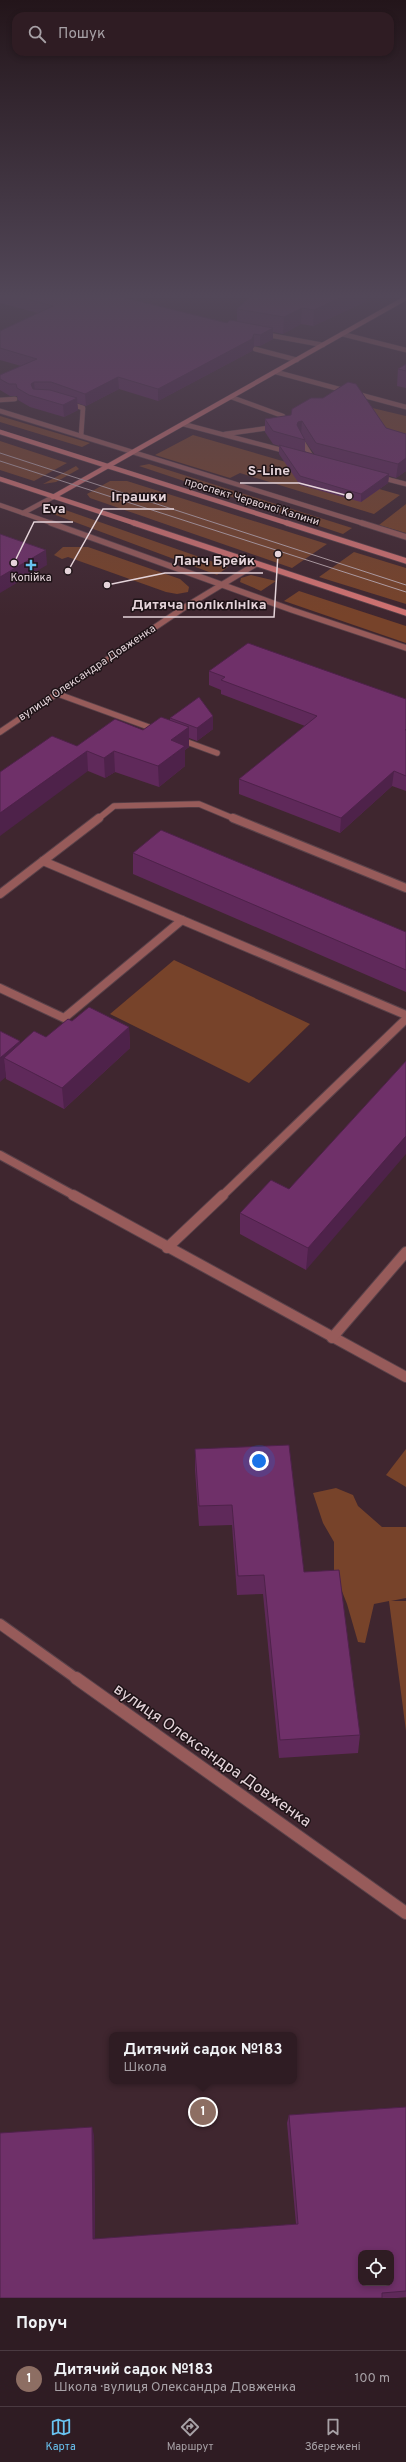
<!DOCTYPE html>
<html lang="uk">
<meta charset="utf-8">
<style>
body{margin:0;font-family:Overpass,sans-serif;background:#37252b;color:#f1f3f6}
.controls{position:absolute;right:12px;bottom:12px;display:grid;overflow:hidden;border-radius:8px;box-shadow:0 2px 6px #0003}
.controls button{width:36px;height:36px;display:grid;place-items:center;padding:0;border:0;border-bottom:1px solid #4a3a41;background:#2f1c23;color:#f1f3f6;font:20px sans-serif}
.you{position:absolute;left:259px;top:1461px;width:14px;height:14px;margin:-10px;border:3px solid #fff;border-radius:50%;background:#1a73e8;box-shadow:0 0 0 6px #1a73e833}
.badge{display:grid;place-items:center;width:26px;height:26px;border-radius:50%;background:#69c3f1;color:#fff;font-size:13px;font-weight:700}
.pin{position:absolute;translate:-50% -50%;border:2px solid #fff;box-shadow:0 1px 4px #0006}
.popup{position:absolute;left:109px;top:2032px;width:188px;height:52px;box-sizing:border-box;display:grid;place-content:center;border-radius:8px;background:#2f1c23;filter:drop-shadow(0 1px 3px #0005);font-size:13px;white-space:nowrap;color:#a7a1a6}
.popup b{font-size:15px;color:#f1f3f6}
.popup::after{content:'';position:absolute;left:50%;top:100%;margin-left:-8px;border:8px solid transparent;border-top-color:#2f1c23}
.list{margin:0;padding:0;list-style:none}
h2{display:flex;justify-content:space-between;align-items:center;height:52px;margin:0;padding:0 16px;font-size:17px}
h2 small{font-size:13px;font-weight:400;color:#a7a1a6}
.list li{display:grid;grid-template-columns:26px 1fr auto;gap:12px;align-items:center;box-sizing:border-box;height:56px;padding:0 16px;border-top:1px solid #4a3a41}
.list b{display:block;font-size:15px;white-space:nowrap}
.list p{margin:0;font-size:13px;white-space:nowrap;color:#a7a1a6}
.list em{font-size:13px;font-style:normal;color:#a7a1a6}
.icon{flex:none;width:22px;height:22px;fill:none;stroke:currentColor;stroke-width:2;stroke-linecap:round;stroke-linejoin:round}
.map{position:relative;flex:none;width:406px;height:2298px;overflow:hidden}
.search{position:absolute;background:#2f1c23;box-shadow:0 2px 6px #0003;left:12px;right:12px;top:12px;height:44px;display:flex;align-items:center;gap:10px;box-sizing:border-box;padding:0 14px;border-radius:12px;color:#a7a1a6;font-size:15px}
.sheet{height:108px;background:#2f1c23}
nav{display:flex;justify-content:space-around;align-items:center;box-sizing:border-box;height:56px;border-top:1px solid #4a3a41;background:#2f1c23;font-size:11px;color:#a7a1a6}
nav a{display:grid;justify-items:center;gap:2px}
nav .on{color:#69c3f1}
.map>svg:first-child{display:block}
.green{fill:#77432a}
.lines{fill:none;stroke-linecap:round;stroke-linejoin:round}
.lane-far3-casing{stroke:#5a424a;stroke-width:5.5}
.lane-far2-casing{stroke:#5a424a;stroke-width:7}
.lane-far1-casing{stroke:#5a424a;stroke-width:10}
.lane-casing{stroke:#5a424a;stroke-width:12}
.street-far3-casing{stroke:#5a424a;stroke-width:5.5}
.street-far2-casing{stroke:#5a424a;stroke-width:7}
.street-far1-casing{stroke:#5a424a;stroke-width:12}
.street-casing{stroke:#5a424a;stroke-width:14}
.secondary-far1-casing{stroke:#5a424a;stroke-width:5.5}
.secondary-casing{stroke:#5a424a;stroke-width:7}
.lane-far3{stroke:#975b5a;stroke-width:4.5}
.lane-far2{stroke:#975b5a;stroke-width:5.5}
.lane-far1{stroke:#975b5a;stroke-width:8}
.lane{stroke:#975b5a;stroke-width:10}
.street-far3{stroke:#975b5a;stroke-width:4.5}
.street-far2{stroke:#975b5a;stroke-width:5.5}
.street-far1{stroke:#975b5a;stroke-width:10}
.street{stroke:#975b5a;stroke-width:12}
.secondary-far1{stroke:#d17271;stroke-width:4.5}
.secondary{stroke:#d17271;stroke-width:5.5}
.tram{stroke:#b8a5ab;stroke-width:1}
.wall{fill:#5f295a;fill-rule:evenodd}
.shaded-wall{fill:#4e224a}
.building{fill:#6f3069;stroke:#4e224a;fill-rule:evenodd}
.poi-dot{fill:#69c3f1;stroke:#1e1317;stroke-width:1.5}
.labels{text-anchor:middle;dominant-baseline:central;stroke-width:3;stroke-linejoin:round;paint-order:stroke}
.far-street-label{font-size:11px;fill:#e5d4da;stroke:#1e1317}
.far-poi-label{font-size:11px;fill:#e5d4da;stroke:#1e1317}
.near-street-label{font-size:16px;fill:#e5d4da;stroke:#1e1317}
.leader{fill:none;stroke:#e5d4da;stroke-width:1.5}
.callout-dot{fill:#e5d4da;stroke:#1e1317;stroke-width:1.5}
.callout-label{font-size:14px;text-anchor:middle;font-weight:bold;fill:#e5d4da;stroke:#1e1317;stroke-width:3;stroke-linejoin:round;paint-order:stroke}
</style>
<div class="map">
<svg width="406" height="2298" viewBox="0 0 406 2298">
<rect width="100%" height="100%" fill="#3f262f"/>
<g class="green">
<polygon points="368,407 406,416 406,441 385,435"/>
<polygon points="0,416 90,443 82,447 0,422"/>
<polygon points="193,435 400,495 374,514 240,473 230,478 155,455"/>
<polygon points="0,441 67,463 34,481 0,470"/>
<polygon points="149,464 352,528 343,534 139,466"/>
<polygon points="76,466 79,469 56,482 43,484"/>
<polygon points="110,481 127,481 327,544 292,568 90,498 87,494"/>
<polygon points="406,504 406,533 379,525"/>
<polygon points="54,506 228,567 217,575 45,511"/>
<polygon points="63,547 88,547 180,579 189,587 188,592 177,594 166,592 68,557 62,559 54,555"/>
<polygon points="354,552 406,568 406,604 319,577"/>
<polygon points="251,575 276,581 261,591 240,582 241,578"/>
<polygon points="299,591 406,626 406,643 284,601"/>
<polygon points="174,960 310,1024 249,1083 110,1014"/>
<polygon points="406,1449 406,1487 386,1475"/>
<polygon points="336,1488 353,1495 358,1506 382,1527 406,1527 406,1598 391,1601 406,1601 406,1731 389,1601 374,1604 365,1643 358,1642 347,1604 334,1571 334,1542 323,1523 313,1493"/>
</g>
<g class="lines">
<g class="lane-far3-casing">
<g id="lane-far3">
<polyline points="263,334 323,345"/>
<polyline points="255,349 297,360"/>
<polyline points="276,372 406,407"/>
<polyline points="231,397 283,416 288,425"/>
<polyline points="0,400 15,399"/>
<polyline points="67,403 83,408 81,436"/>
<polyline points="0,411 365,524"/>
<polyline points="183,424 289,452"/>
<polyline points="225,434 275,427"/>
<polyline points="300,438 313,459"/>
<polyline points="379,477 406,484"/>
<polyline points="0,505 54,524"/>
<polyline points="23,513 53,497"/>
</g>
</g>
<g class="lane-far2-casing">
<g id="lane-far2">
<polyline points="51,523 292,610 406,648"/>
<polyline points="362,523 406,537"/>
<polyline points="58,694 157,730"/>
<polyline points="179,739 217,753"/>
<polyline points="98,819 114,806 199,804 235,819"/>
</g>
</g>
<g class="lane-far1-casing">
<g id="lane-far1">
<polyline points="233,818 406,888"/>
<polyline points="43,861 406,1015"/>
<polyline points="0,894 99,818"/>
<polyline points="0,988 64,1018 182,920"/>
<polyline points="0,1155 75,1196"/>
<polyline points="222,1196 406,1019"/>
</g>
</g>
<g class="lane-casing">
<g id="lane">
<polyline points="73,1195 406,1377"/>
<polyline points="167,1248 223,1195"/>
<polyline points="332,1338 406,1252"/>
</g>
</g>
<g class="street-far3-casing">
<polyline id="street-far3" points="342,334 406,350"/>
</g>
<g class="street-far2-casing">
<polyline id="street-far2" points="0,732 185,607 256,564"/>
</g>
<g class="street-far1-casing">
<polyline id="street-far1" points="0,1624 77,1679"/>
</g>
<g class="street-casing">
<polyline id="street" points="76,1678 406,1913"/>
</g>
<g class="secondary-far1-casing">
<g id="secondary-far1">
<polyline points="0,432 290,524"/>
<polyline points="0,479 137,524"/>
<polyline points="53,497 406,298"/>
</g>
</g>
<g class="secondary-casing">
<g id="secondary">
<polyline points="134,523 406,613"/>
<polyline points="287,523 406,561"/>
</g>
</g>
<use href="#lane-far3" class="lane-far3"/>
<use href="#lane-far2" class="lane-far2"/>
<use href="#lane-far1" class="lane-far1"/>
<use href="#lane" class="lane"/>
<use href="#street-far3" class="street-far3"/>
<use href="#street-far2" class="street-far2"/>
<use href="#street-far1" class="street-far1"/>
<use href="#street" class="street"/>
<use href="#secondary-far1" class="secondary-far1"/>
<use href="#secondary" class="secondary"/>
<g class="tram">
<polyline points="0,453 406,585"/>
<polyline points="0,461 406,592"/>
</g>
</g>
<g class="wall">
<polygon points="0,294 146,294 136,299 125,296 125,298 227,323 237,321 237,309 365,302 313,326 301,324 283,334 273,332 273,339 260,346 254,346 252,351 158,401 119,389 86,406 77,403 78,410 64,417 30,407 18,400 17,396 10,396 0,390 0,375 21,366 0,360 0,331 38,313 0,303"/>
<polygon points="406,364 406,388 397,386 398,369"/>
<path d="M265 419 386 428 406 434V471L396 478 389 476 388 483 361 502 300 485 279 454V446L273 444 265 432ZM305 441 315 455 305 452Z"/>
<polygon points="209,671 406,699 406,791 392,786 340,833 239,794 239,779 305,726 221,694 221,690 209,685"/>
<polygon points="213,716 213,729 197,741 189,738 189,747 185,750 185,766 159,787 115,772 105,778 88,771 77,746 143,730 170,720 170,718"/>
<polygon points="133,853 406,932 406,992 133,874"/>
<polygon points="72,1021 129,1027 130,1048 64,1109 6,1079 0,1031 20,1041 20,1044 46,1037"/>
<polygon points="406,1061 306,1270 240,1234 240,1213 289,1189"/>
<polygon points="195,1449 304,1572 360,1735 358,1753 279,1758 263,1594 237,1595 232,1525 199,1526 195,1470"/>
<polygon points="406,2107 406,2297 397,2298 0,2298 94,2135 95,2239 296,2224 287,2123 289,2115"/>
</g>
<g class="shaded-wall">
<polygon points="122,294 125,294 126,304 118,296"/>
<polygon points="136,294 146,294 136,299"/>
<polygon points="348,294 366,294 365,302 313,326 314,310"/>
<polygon points="302,308 301,324 283,334 284,317"/>
<polygon points="273,328 273,339 260,346 260,335"/>
<polygon points="254,334 254,346 252,351 158,401 158,389"/>
<polygon points="118,377 119,389 86,406 85,394"/>
<polygon points="34,382 35,394 31,384"/>
<polygon points="77,398 78,410 64,417 63,405"/>
<polygon points="302,421 301,435 298,435 296,438 297,425 298,422"/>
<polygon points="406,458 406,471 396,478 398,464"/>
<polygon points="389,474 388,483 361,502 361,494"/>
<polygon points="46,550 47,565 0,593 0,577"/>
<polygon points="213,716 213,729 197,741 197,728"/>
<polygon points="189,727 189,747 185,750 185,766 159,787 158,766 171,740"/>
<polygon points="87,751 88,771 0,836 0,813"/>
<polygon points="114,751 115,772 105,778 104,758"/>
<polygon points="394,771 392,786 340,833 341,818"/>
<polygon points="129,1027 130,1048 64,1109 62,1088"/>
<polygon points="20,1041 22,1063 4,1058 6,1077 0,1082 0,1058"/>
<polygon points="406,1136 406,1154 306,1270 308,1248"/>
<polygon points="92,2127 94,2135 95,2246 93,2239"/>
</g>
<g class="building">
<polygon points="8,294 122,294 118,296 227,323 230,320 273,328 260,335 254,334 252,339 158,389 118,377 85,394 51,382 34,382 31,384 33,389 50,390 77,398 63,405 29,395 17,388 16,384 9,384 0,379 0,375 37,359 0,348 0,331 53,306"/>
<polygon points="253,294 348,294 314,310 302,308 284,317 237,309"/>
<polygon points="406,364 406,371 398,369"/>
<polygon points="348,382 356,384 386,428 406,434 406,458 398,464 316,443 302,421 298,422 297,425 305,440 273,431 265,419 291,415 292,409 311,398 323,398"/>
<polygon points="279,445 389,474 361,494 300,476"/>
<polygon points="0,534 46,550 0,577"/>
<polygon points="248,643 406,699 406,729 405,730 406,730 406,776 394,771 341,818 239,779 317,716 221,680 225,677 209,671"/>
<polygon points="199,697 213,716 197,728 170,718"/>
<polygon points="161,717 189,727 171,740 185,746 158,766 114,751 104,758 87,751 0,813 0,772 52,736 77,746 115,719 143,730"/>
<polygon points="161,830 406,932 406,970 133,853"/>
<polygon points="89,1007 129,1027 62,1088 4,1058 34,1031 46,1037 68,1019 72,1021"/>
<polygon points="0,1031 20,1041 0,1058"/>
<polygon points="406,1061 406,1136 308,1248 240,1213 271,1180 289,1189"/>
<polygon points="289,1445 304,1572 339,1570 360,1735 280,1740 264,1575 238,1576 232,1505 199,1506 195,1449"/>
<path d="M406 2107V2291L382 2293V2298H0V2133L92 2127 93 2239 298 2224 289 2115ZM361 2253H391V2283H361Z"/>
</g>
<linearGradient id="sky" x2="0" y2="1"><stop stop-color="#23151a"/><stop offset="0.48" stop-color="#524758"/><stop offset="1" stop-color="#524758" stop-opacity="0"/></linearGradient>
<rect width="406" height="616" fill="url(#sky)"/>
<path class="poi-dot" d="M29 559h4v4h4v4h-4v4h-4v-4h-4v-4h4z"/>
<g class="labels">
<g class="far-street-label">
<text transform="translate(252 502) rotate(17)">проспект Червоної Калини</text>
<text transform="translate(87 673) rotate(-34)">вулиця Олександра Довженка</text>
</g>
<g class="far-poi-label">
<text x="31" y="578">Копійка</text>
</g>
<g class="near-street-label">
<text transform="translate(212 1756) rotate(35)">вулиця Олександра Довженка</text>
</g>
</g>
<path class="leader" d="M349 496L299 483H240M68 571L103 509H174M14 563L34 522H73M107 585L165 573H263M278 554L274 617H123"/>
<g class="callout-dot">
<circle cx="349" cy="496" r="4"/>
<circle cx="68" cy="571" r="4"/>
<circle cx="14" cy="563" r="4"/>
<circle cx="107" cy="585" r="4"/>
<circle cx="278" cy="554" r="4"/>
</g>
<g class="callout-label">
<text x="269" y="475">S-Line</text>
<text x="139" y="501">Іграшки</text>
<text x="54" y="513">Eva</text>
<text x="214" y="565">Ланч Брейк</text>
<text x="199" y="609">Дитяча поліклініка</text>
</g>
</svg>
<div class="controls">
<button><svg class="icon" aria-label="locate" viewBox="0 0 24 24"><circle cx="12" cy="12" r="6"/><path d="M12 2v4M12 18v4M2 12h4M18 12h4"/></svg></button>
</div>
<div class="you"></div>
<div class="pin badge" style="left:203px;top:2112px;background:#8d6e63">1</div>
<div class="popup"><b>Дитячий садок №183</b>Школа</div>
<div class="search"><svg class="icon" aria-label="search" viewBox="0 0 24 24"><circle cx="10" cy="10" r="6"/><path d="M15 15l6 6"/></svg>Пошук</div>
</div>
<section class="sheet">
<h2>Поруч<small></small></h2>
<ul class="list">
<li><span class="badge" style="background:#8d6e63">1</span><div><b>Дитячий садок №183</b><p>Школа · вулиця Олександра Довженка</p></div><em>100 m</em></li>
</ul>
</section>
<nav>
<a class="on"><svg class="icon" aria-label="map" viewBox="0 0 24 24"><path d="M3 6l6-2 6 2 6-2v14l-6 2-6-2-6 2zM9 4v14M15 6v14"/></svg>Карта</a>
<a><svg class="icon" aria-label="directions" viewBox="0 0 24 24"><path d="M12 3l9 9-9 9-9-9zM9 14v-3h6M13 9l2 2-2 2"/></svg>Маршрут</a>
<a><svg class="icon" aria-label="saved" viewBox="0 0 24 24"><path d="M7 4h10v16l-5-4-5 4z"/></svg>Збережені</a>
</nav>
